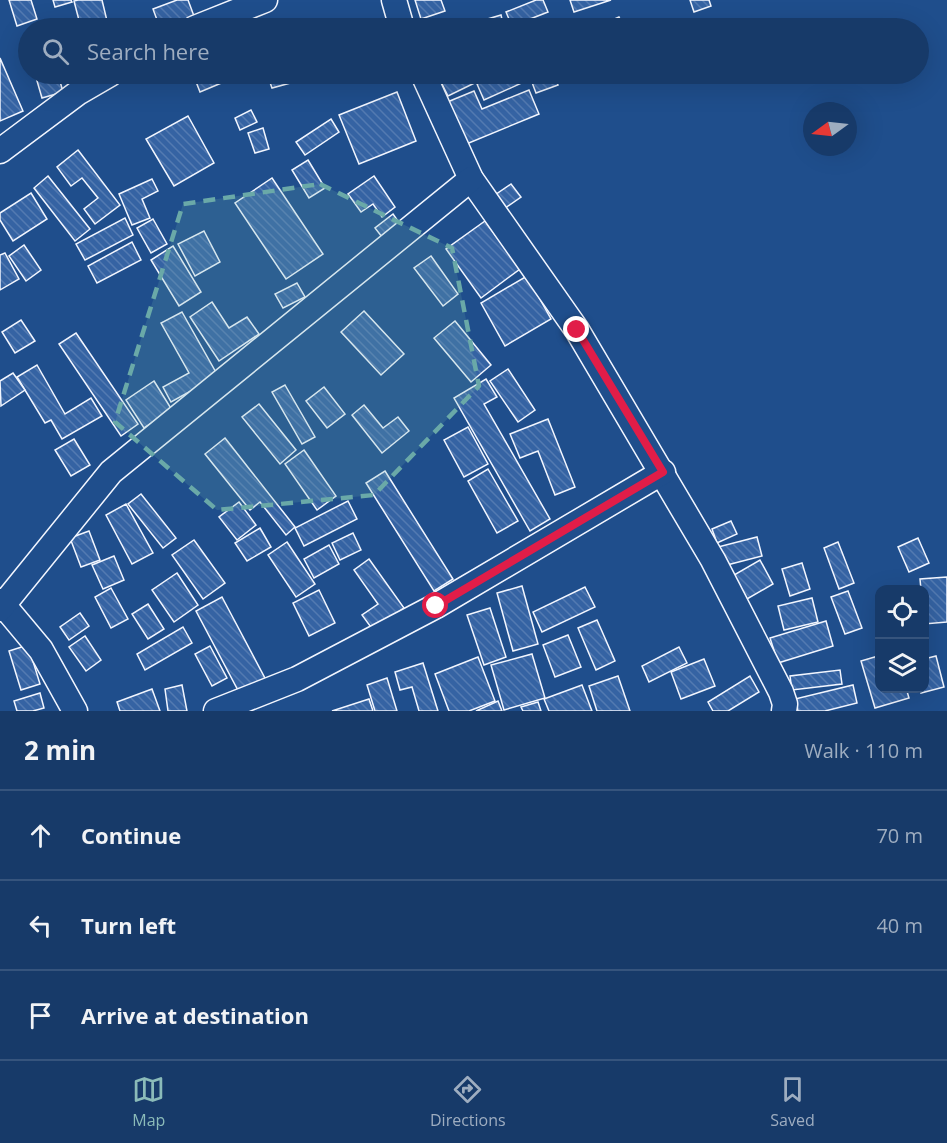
<!DOCTYPE html>
<meta charset="utf-8">
<style>
body{margin:0;font-family:"Open Sans",sans-serif;background:#20416f;color:#f1f3f6}
.controls{position:absolute;right:18px;bottom:18px;display:grid;overflow:hidden;border-radius:12px;box-shadow:0 6px 24px #0002}
.controls button{width:54px;height:54px;display:grid;place-items:center;padding:0;border:0;border-bottom:2px solid #36547d;background:#173a69;color:#f1f3f6;font:30px sans-serif}
.compass{position:absolute;left:803px;top:102px;width:54px;height:54px;border-radius:50%;background:#173a69;box-shadow:0 6px 24px #0002;rotate:255deg}
.stop{position:absolute;width:18px;height:18px;margin:-14px;border:4px solid #e11d48;border-radius:50%;background:#fff}
.stop.end{background:#e11d48;border-color:#fff;box-shadow:0 2px 6px #0008}
.list{margin:0;padding:0;list-style:none}
h2{display:flex;justify-content:space-between;align-items:center;height:78px;margin:0;padding:0 24px;font-size:26px}
h2 small{font-size:20px;font-weight:400;color:#9eadc0}
.list li{display:grid;grid-template-columns:39px 1fr auto;gap:18px;align-items:center;box-sizing:border-box;height:90px;padding:0 24px;border-top:2px solid #36547d}
.list b{display:block;font-size:22px;white-space:nowrap}
.list em{font-size:20px;font-style:normal;color:#9eadc0}
.icon{flex:none;width:33px;height:33px;fill:none;stroke:currentColor;stroke-width:2;stroke-linecap:round;stroke-linejoin:round}
.map{position:relative;flex:none;width:947px;height:711px;overflow:hidden}
.search{position:absolute;background:#173a69;box-shadow:0 6px 24px #0002;left:18px;right:18px;top:18px;height:66px;display:flex;align-items:center;gap:15px;box-sizing:border-box;padding:0 21px;border-radius:33px;color:#9eadc0;font-size:22px}
.sheet{height:348px;background:#173a69}
nav{display:flex;justify-content:space-around;align-items:center;box-sizing:border-box;height:84px;border-top:2px solid #36547d;background:#173a69;font-size:16px;color:#9eadc0}
nav a{display:grid;justify-items:center;gap:3px}
nav .on{color:#8bbbb9}
.map>svg:first-child{display:block}
.building{fill:url(#building-back-hatch);stroke:#f2f6ff;stroke-width:1.5}
.lines{fill:none;stroke-linecap:round;stroke-linejoin:round}
.street-casing{stroke:#f2f6ff;stroke-width:27}
.street{stroke:#1f4e8c;stroke-width:24}
.route{stroke:#e11d48;stroke-width:8}
.marked{fill:#6aa9a8;fill-opacity:0.2;stroke:#6aa9a8;stroke-width:4.5;stroke-dasharray:12 8;stroke-linejoin:round}
</style>
<div class="map">
<svg width="947" height="711" viewBox="0 0 947 711">
<defs>
<pattern id="building-back-hatch" width="6" height="6" patternUnits="userSpaceOnUse" patternTransform="scale(1.5)"><rect width="6" height="6" fill="#3563a3"/><path d="M-1 5l2 2M0 0l6 6M5-1l2 2" fill="none" stroke="#537ab1"/></pattern>
</defs>
<rect width="100%" height="100%" fill="#1f4e8c"/>
<g class="building">
<polygon points="9,0 31,0 37,19 17,26"/>
<polygon points="53,0 71,0 72,2 55,7"/>
<polygon points="78,0 102,0 108,25 94,28 81,28 74,1"/>
<polygon points="177,0 188,0 194,16 160,28 153,9"/>
<polygon points="415,0 441,0 445,11 421,19"/>
<polygon points="536,0 543,0 548,12 512,26 506,12"/>
<polygon points="570,0 611,0 574,12"/>
<polygon points="690,0 709,0 711,6 694,12"/>
<polygon points="501,15 504,28 457,28"/>
<polygon points="619,17 625,28 594,28"/>
<polygon points="0,58 23,111 0,121"/>
<polygon points="35,74 58,74 63,92 42,98"/>
<polygon points="193,74 237,74 238,76 200,92"/>
<polygon points="247,74 260,74 261,78 249,82"/>
<polygon points="267,74 296,74 298,81 272,88"/>
<polygon points="437,74 493,74 448,96"/>
<polygon points="501,74 520,74 524,82 484,100 477,84"/>
<polygon points="541,74 554,74 558,85 536,93 530,77"/>
<polygon points="529,90 539,114 464,145 445,103 474,91 482,109"/>
<polygon points="397,92 416,141 359,164 339,115"/>
<polygon points="251,110 257,122 240,130 235,118"/>
<polygon points="188,116 214,163 174,186 146,139"/>
<polygon points="331,119 339,132 305,155 296,142"/>
<polygon points="263,128 269,149 255,153 248,133"/>
<polygon points="78,150 120,205 95,224 84,209 98,198 82,178 71,186 57,167"/>
<polygon points="308,160 325,188 309,198 292,170"/>
<polygon points="48,176 90,229 75,241 34,188"/>
<polygon points="374,176 395,207 382,217 373,204 361,212 348,194"/>
<polygon points="272,178 323,254 286,279 235,203"/>
<polygon points="152,179 158,191 142,199 150,218 132,225 119,194"/>
<polygon points="511,184 521,197 501,211 492,197"/>
<polygon points="31,193 47,219 13,241 0,220 0,213"/>
<polygon points="393,214 400,224 382,237 375,228"/>
<polygon points="125,218 133,235 85,260 76,244"/>
<polygon points="153,219 167,244 151,253 137,228"/>
<polygon points="485,221 520,269 481,298 446,249"/>
<polygon points="204,231 220,262 195,276 178,244"/>
<polygon points="132,242 141,260 97,283 88,266"/>
<polygon points="24,245 41,270 26,281 9,256"/>
<polygon points="173,246 201,292 179,306 151,260"/>
<polygon points="5,253 19,279 0,290 0,255"/>
<polygon points="431,256 458,294 443,306 414,268"/>
<polygon points="527,276 551,319 505,346 481,303"/>
<polygon points="297,283 305,297 283,308 275,294"/>
<polygon points="212,302 229,328 247,317 259,334 219,361 190,317"/>
<polygon points="364,311 404,354 381,375 341,332"/>
<polygon points="182,312 218,376 171,402 163,387 189,373 161,323"/>
<polygon points="21,320 35,341 15,353 2,332"/>
<polygon points="455,321 491,365 471,382 434,338"/>
<polygon points="76,333 138,424 121,436 59,344"/>
<polygon points="37,365 65,414 91,398 102,416 62,439 51,420 45,423 17,377"/>
<polygon points="508,369 535,410 518,422 490,381"/>
<polygon points="13,373 25,390 1,406 0,381"/>
<polygon points="486,379 497,397 484,404 550,519 530,531 454,398"/>
<polygon points="154,381 172,410 144,428 126,400"/>
<polygon points="285,385 315,437 302,444 272,392"/>
<polygon points="324,387 345,414 327,428 306,401"/>
<polygon points="259,404 296,450 280,464 242,417"/>
<polygon points="364,405 383,428 398,417 409,431 382,453 352,415"/>
<polygon points="548,419 575,487 555,495 538,451 520,458 510,434"/>
<polygon points="468,427 488,464 464,477 444,440"/>
<polygon points="225,438 295,527 286,535 260,502 250,510 205,454"/>
<polygon points="74,439 90,465 71,476 55,450"/>
<polygon points="304,450 336,496 317,510 285,464"/>
<polygon points="488,469 518,521 497,533 468,481"/>
<polygon points="385,471 453,579 434,591 366,483"/>
<polygon points="141,494 176,538 163,548 128,504"/>
<polygon points="348,501 357,519 304,546 295,528"/>
<polygon points="239,502 256,525 237,540 219,517"/>
<polygon points="126,504 153,553 132,564 106,515"/>
<polygon points="731,521 737,534 717,543 712,529"/>
<polygon points="260,528 271,547 247,561 235,543"/>
<polygon points="89,531 100,560 81,567 70,538"/>
<polygon points="353,533 361,550 340,560 332,543"/>
<polygon points="757,537 762,556 723,566 718,547"/>
<polygon points="918,538 929,563 909,572 898,547"/>
<polygon points="194,540 225,583 203,599 172,555"/>
<polygon points="287,542 315,584 296,597 268,555"/>
<polygon points="838,542 854,583 839,589 824,548"/>
<polygon points="329,545 339,564 314,578 304,559"/>
<polygon points="114,556 124,580 103,589 92,565"/>
<polygon points="369,559 404,608 373,630 362,615 378,604 354,570"/>
<polygon points="760,560 773,584 747,599 734,575"/>
<polygon points="802,563 810,589 790,596 782,569"/>
<polygon points="177,573 198,605 174,622 152,590"/>
<polygon points="947,577 947,622 924,624 924,590 921,590 920,579"/>
<polygon points="522,586 538,644 513,651 497,593"/>
<polygon points="585,587 595,607 542,632 533,612"/>
<polygon points="111,588 128,619 111,628 95,597"/>
<polygon points="319,590 335,623 309,636 293,603"/>
<polygon points="848,591 862,628 845,634 831,597"/>
<polygon points="222,597 267,682 241,696 196,611"/>
<polygon points="812,598 818,622 784,630 778,606"/>
<polygon points="148,604 164,629 148,639 132,614"/>
<polygon points="490,608 506,657 484,665 467,615"/>
<polygon points="80,613 89,626 69,640 60,627"/>
<polygon points="597,620 615,661 596,670 578,628"/>
<polygon points="826,621 833,646 778,663 770,638"/>
<polygon points="183,627 192,643 145,670 137,654"/>
<polygon points="568,635 581,667 555,677 543,645"/>
<polygon points="85,636 101,660 86,671 69,647"/>
<polygon points="28,645 40,684 21,690 9,651"/>
<polygon points="210,646 227,678 212,686 195,654"/>
<polygon points="679,647 687,663 649,682 642,666"/>
<polygon points="532,654 545,698 504,710 491,665"/>
<polygon points="878,656 880,688 906,688 909,698 875,708 861,661"/>
<polygon points="936,656 944,687 921,693 920,688 924,688 924,659"/>
<polygon points="478,657 495,701 469,711 449,711 435,674"/>
<polygon points="704,659 715,686 681,699 671,672"/>
<polygon points="423,663 438,711 419,711 412,687 400,690 395,672"/>
<polygon points="840,670 842,684 792,690 790,676"/>
<polygon points="618,676 630,711 597,711 589,686"/>
<polygon points="750,676 759,692 728,711 713,711 708,702"/>
<polygon points="387,678 397,711 375,711 367,685"/>
<polygon points="182,685 187,711 168,711 165,689"/>
<polygon points="582,685 592,711 549,711 544,699"/>
<polygon points="853,685 857,703 825,711 798,711 795,699"/>
<polygon points="152,689 160,711 120,711 117,702"/>
<polygon points="40,693 44,708 33,711 17,711 14,701"/>
<polygon points="369,699 373,711 332,711"/>
<polygon points="498,701 502,711 476,711"/>
<polygon points="538,702 541,711 523,711 521,707"/>
</g>
<g class="lines">
<g class="street-casing">
<g id="street">
<polyline points="394,0 402,28"/>
<polyline points="195,28 265,0"/>
<polyline points="423,74 471,179 577,330 713,560 781,692 785,704 784,711"/>
<polyline points="0,151 79,92 110,74"/>
<polyline points="0,601 41,650 75,711"/>
<polyline points="0,609 111,472 471,179"/>
<polyline points="216,711 297,679 436,606 663,472"/>
</g>
</g>
<use href="#street" class="street"/>
</g>
<g class="lines">
<polyline class="route" points="436,606 663,472 577,330"/>
</g>
<path class="marked" d="M320 184 452 248 479 386 374 495 217 510 115 422 183 204Z"/>
</svg>
<div class="controls">
<button><svg class="icon" aria-label="locate" viewBox="0 0 24 24"><circle cx="12" cy="12" r="6"/><path d="M12 2v4M12 18v4M2 12h4M18 12h4"/></svg></button>
<button><svg class="icon" aria-label="layers" viewBox="0 0 24 24"><path d="M12 4l9 5-9 5-9-5zM3 14l9 5 9-5"/></svg></button>
</div>
<svg class="compass" viewBox="-18 -18 36 36"><path d="M0-13l5 13h-10z" fill="#e53935"/><path d="M0 13l5-13h-10z" fill="#9eadc0"/></svg>
<div class="stop" style="left:436px;top:606px"></div>
<div class="stop end" style="left:577px;top:330px"></div>
<div class="search"><svg class="icon" aria-label="search" viewBox="0 0 24 24"><circle cx="10" cy="10" r="6"/><path d="M15 15l6 6"/></svg>Search here</div>
</div>
<section class="sheet">
<h2>2 min<small>Walk · 110 m</small></h2>
<ul class="list">
<li><svg class="icon" aria-label="ahead" viewBox="0 0 24 24"><path d="M12 20V5M6 11l6-6 6 6"/></svg><div><b>Continue</b></div><em>70 m</em></li>
<li><svg class="icon" aria-label="left" viewBox="0 0 24 24"><path d="M17 20v-9H6M10 6l-5 5 5 5"/></svg><div><b>Turn left</b></div><em>40 m</em></li>
<li><svg class="icon" aria-label="arrive" viewBox="0 0 24 24"><path d="M6 21V4h12l-3 4 3 4H6"/></svg><div><b>Arrive at destination</b></div></li>
</ul>
</section>
<nav>
<a class="on"><svg class="icon" aria-label="map" viewBox="0 0 24 24"><path d="M3 6l6-2 6 2 6-2v14l-6 2-6-2-6 2zM9 4v14M15 6v14"/></svg>Map</a>
<a><svg class="icon" aria-label="directions" viewBox="0 0 24 24"><path d="M12 3l9 9-9 9-9-9zM9 14v-3h6M13 9l2 2-2 2"/></svg>Directions</a>
<a><svg class="icon" aria-label="saved" viewBox="0 0 24 24"><path d="M7 4h10v16l-5-4-5 4z"/></svg>Saved</a>
</nav>
